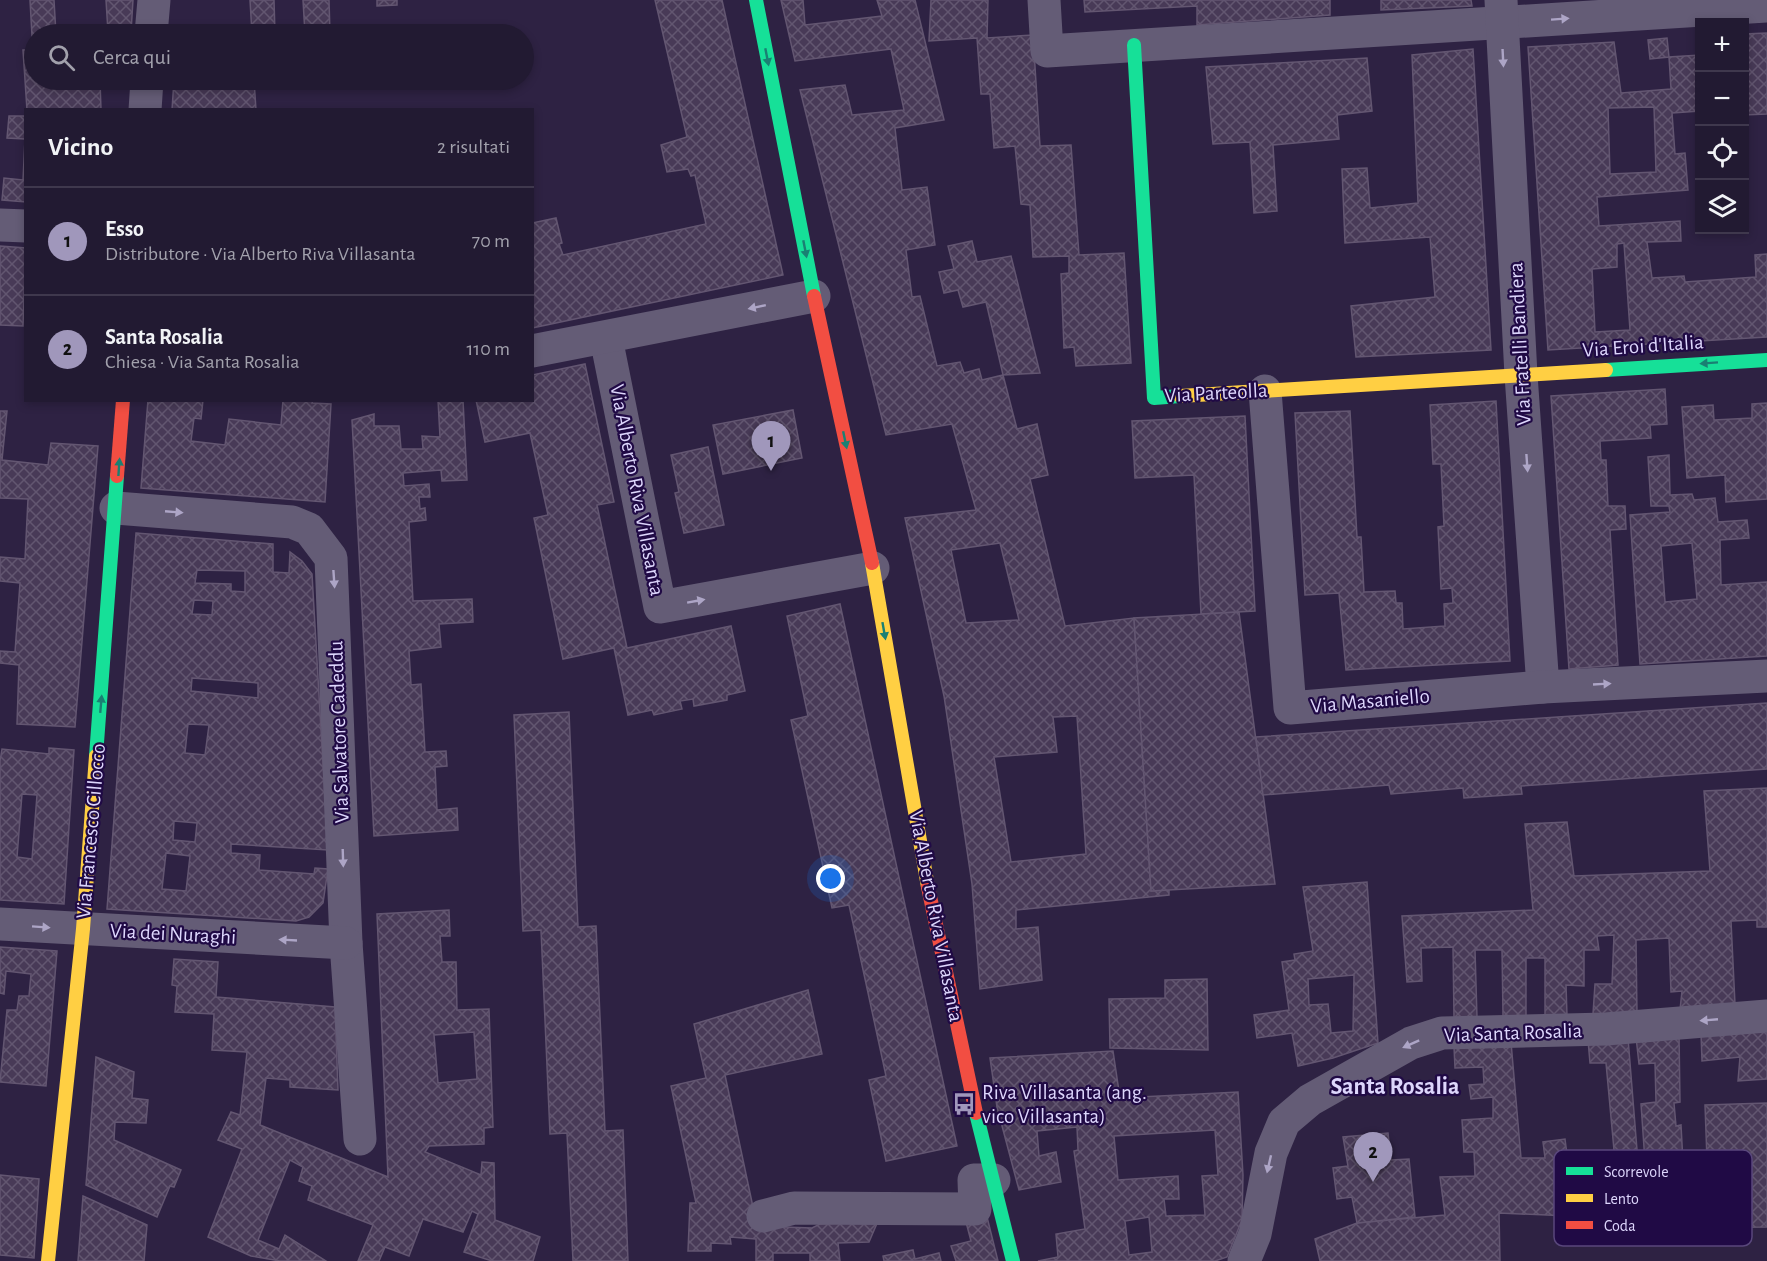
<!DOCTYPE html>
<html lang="it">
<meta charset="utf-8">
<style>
body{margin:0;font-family:"Alegreya Sans",sans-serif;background:#2a233a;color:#f1f3f6}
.controls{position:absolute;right:18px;top:18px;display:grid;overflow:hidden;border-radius:0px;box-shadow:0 3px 9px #0003}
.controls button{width:54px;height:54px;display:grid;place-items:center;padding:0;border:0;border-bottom:2px solid #3f384d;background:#221a32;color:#f1f3f6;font:30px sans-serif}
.you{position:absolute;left:831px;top:879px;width:21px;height:21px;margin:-15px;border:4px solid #fff;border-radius:50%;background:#1a73e8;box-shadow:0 0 0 9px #1a73e833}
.badge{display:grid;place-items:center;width:39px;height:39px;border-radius:50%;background:#a097bb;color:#111;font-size:20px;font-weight:700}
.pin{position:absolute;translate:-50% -50px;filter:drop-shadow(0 2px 3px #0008)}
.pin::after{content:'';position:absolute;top:32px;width:21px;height:18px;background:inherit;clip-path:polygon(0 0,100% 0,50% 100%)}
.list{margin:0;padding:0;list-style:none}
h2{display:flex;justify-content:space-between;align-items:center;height:78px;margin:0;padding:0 24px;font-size:26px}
h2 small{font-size:20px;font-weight:400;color:#a2a1ac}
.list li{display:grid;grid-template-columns:39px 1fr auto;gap:18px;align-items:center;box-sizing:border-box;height:108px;padding:0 24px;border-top:2px solid #3f384d}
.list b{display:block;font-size:22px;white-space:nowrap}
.list p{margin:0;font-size:20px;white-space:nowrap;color:#a2a1ac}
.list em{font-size:20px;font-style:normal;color:#a2a1ac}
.icon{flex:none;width:33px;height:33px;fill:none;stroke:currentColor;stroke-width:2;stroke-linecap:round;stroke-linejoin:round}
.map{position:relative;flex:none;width:1767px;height:1261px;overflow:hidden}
.search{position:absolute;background:#221a32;box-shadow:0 3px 9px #0003;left:24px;top:24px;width:510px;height:66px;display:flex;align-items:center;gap:15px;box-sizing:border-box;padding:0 21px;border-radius:33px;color:#a2a1ac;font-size:22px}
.panel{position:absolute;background:#221a32;box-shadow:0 3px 9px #0003;left:24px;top:108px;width:510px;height:294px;border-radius:0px}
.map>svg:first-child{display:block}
.building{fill:url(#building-cross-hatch);stroke:#635671;stroke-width:1.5;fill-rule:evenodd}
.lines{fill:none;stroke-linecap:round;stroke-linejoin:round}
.street{stroke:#645c76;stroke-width:33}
.fast{stroke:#16e098;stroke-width:14}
.slow{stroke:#ffcf43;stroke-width:14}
.jam{stroke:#f24e42;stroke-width:14}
.oneway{fill:#ada5c6}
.oneway2{fill:#1a8073}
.labels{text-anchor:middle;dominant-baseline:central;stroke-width:4.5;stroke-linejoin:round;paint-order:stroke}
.street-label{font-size:21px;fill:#ddd6fc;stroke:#200a45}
.poi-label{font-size:21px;fill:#ddd6fc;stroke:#200a45;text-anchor:start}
.quarter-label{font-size:24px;font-weight:bold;fill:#ddd6fc;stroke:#200a45}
.key{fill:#200a45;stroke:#59477c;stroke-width:1.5}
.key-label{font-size:16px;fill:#ddd6fc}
</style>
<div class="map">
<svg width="1767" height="1261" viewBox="0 0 1767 1261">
<defs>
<pattern id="building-cross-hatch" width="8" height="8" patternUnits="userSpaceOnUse" patternTransform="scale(1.5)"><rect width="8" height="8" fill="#483a57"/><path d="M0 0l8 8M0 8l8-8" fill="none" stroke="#625670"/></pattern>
</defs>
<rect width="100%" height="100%" fill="#2e2243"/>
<g class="building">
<polygon points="30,0 54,0 56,34 32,36"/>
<polygon points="106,0 133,0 131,32 108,32"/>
<polygon points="250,0 274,0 275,34 252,34"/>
<polygon points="303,0 329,0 330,34 305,34"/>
<polygon points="377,0 397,0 397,5 377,6"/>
<polygon points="655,0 722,0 783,275 532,328 532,223 556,218 562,243 559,244 563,255 706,224 695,175 691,176 688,169 667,172 661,145 687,137"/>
<path d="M781 0H803L805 25 882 16 877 0H915L944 120 895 128 902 190 927 187 935 245 906 250 912 297 920 296 937 366 960 362 964 373 979 369 982 380 1003 375 1017 429 1037 424 1048 475 1030 479 1065 626 1134 618 1151 891 1169 890V895L1016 910V929L1038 927 1042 980 980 989 972 884 944 696 905 518 976 510 952 424 886 435 800 90 845 85 852 115 904 110 891 49 795 61ZM1000 543 1019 620 966 623 951 550ZM1077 716 1086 854 1011 862 994 757 1057 752 1053 717Z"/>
<polygon points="931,0 988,0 987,38 1033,35 1040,146 1071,145 1079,255 1124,253 1131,363 1076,366 1074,347 1064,348 1061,274 1069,273 1069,256 1033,257 1030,205 1021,204 1015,146 994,148 990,94 981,94 977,38 929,41"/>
<polygon points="1084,0 1330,0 1330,15 1197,25 1197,6 1085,12"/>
<polygon points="1381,0 1471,0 1472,6 1381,10"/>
<polygon points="1767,33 1767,114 1744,115 1744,34"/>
<polygon points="1667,38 1669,57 1650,59 1648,40"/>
<path d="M1614 42 1621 93 1671 89 1669 57 1700 55V111L1672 113 1675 154 1685 153 1688 190 1597 197 1599 226 1680 221 1681 241 1647 242 1652 278 1684 276 1685 282 1756 277 1755 255 1767 254V337L1548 350 1528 47ZM1654 107 1656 172 1610 174 1608 108ZM1624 243 1630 330 1595 332 1592 269 1617 267V244Z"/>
<polygon points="1473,49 1491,350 1356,357 1351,306 1435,297 1430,237 1345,243 1342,169 1367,168 1370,208 1418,203 1412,55"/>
<polygon points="23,50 34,50 34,80 100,80 101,110 27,110"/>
<polygon points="1367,58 1372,111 1337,115 1339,139 1273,145 1277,211 1254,213 1250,142 1213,144 1206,67"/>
<polygon points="174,80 254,80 256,110 172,110"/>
<polygon points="9,116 26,116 26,202 2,200 4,178 23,180 25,139 7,138"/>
<polygon points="972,241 977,262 1011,256 1040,373 1003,375 986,302 963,307 958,290 944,293 939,272 954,269 948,246"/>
<polygon points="0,246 26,248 23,326 0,325"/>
<polygon points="585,364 614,502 597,505 627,648 731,626 745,691 727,695 727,700 694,706 693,699 680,701 682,709 654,715 652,710 628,715 614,648 563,659 534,518 548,515 530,433 485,442 476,400 532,400 532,375"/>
<polygon points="1665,389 1667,424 1650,425 1651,438 1600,441 1601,460 1606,460 1608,506 1625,506 1626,529 1610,530 1618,665 1569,669 1551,396"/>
<polygon points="148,400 203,400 201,419 194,418 191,441 225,445 229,419 281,425 283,400 313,400 312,403 331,404 325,502 141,488"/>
<polygon points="438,400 463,400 467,480 442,481 441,470 403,473 404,486 429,484 430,497 419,497 420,509 425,508 426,520 409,522 413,601 472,599 473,622 439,624 441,647 409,651 411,685 421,684 425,752 446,751 447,766 435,767 437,810 457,808 458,830 374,836 352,420 374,414 374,426 399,426 401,449 423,449 422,436 440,437"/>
<polygon points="1496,401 1510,661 1346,670 1339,593 1305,595 1295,413 1350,411 1357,537 1361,537 1364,592 1395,591 1396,603 1402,603 1403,629 1445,626 1444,604 1453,603 1452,588 1441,589 1438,527 1444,526 1441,464 1433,464 1430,405"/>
<polygon points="1767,403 1767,499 1726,502 1725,475 1687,478 1682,407 1713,405 1714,420 1752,418 1752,404"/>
<polygon points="793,410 802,458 723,474 713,425"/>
<polygon points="0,411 7,411 2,460 48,465 51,443 98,446 75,727 17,724 19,665 0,663 0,651 15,652 20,583 0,581 0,557 25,559 28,499 0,498"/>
<polygon points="1245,416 1255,611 1201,614 1194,475 1135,478 1132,421"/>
<polygon points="708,447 724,525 684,533 675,493 679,492 671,455"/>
<path d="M1669 455 1670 495 1692 494 1694 500 1715 498 1718 522 1747 520 1749 538 1720 540 1721 585 1767 582V656L1640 664 1630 515 1670 512 1669 506H1651L1648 457ZM1692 543 1697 599 1665 602 1661 546Z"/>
<path d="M136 533 273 544V572L289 573 290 552 302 561 312 574 328 850 231 844V853L260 855 259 870 314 874 315 868 328 869 323 903 309 917 296 921 107 909ZM197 570 245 571V592L231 591V584L195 583ZM194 600 213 601 212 615 192 614ZM192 678 258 683V698L191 691ZM188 724 209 725 205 755 185 753ZM174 821 197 823 195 842 173 840ZM166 853 190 856 186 891 162 889Z"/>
<polygon points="840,604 957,1146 886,1161 869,1080 886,1076 849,905 832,908 791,720 808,716 787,616"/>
<polygon points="1239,612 1275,884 1151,891 1134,618"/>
<polygon points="1767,703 1767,769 1521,786 1522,794 1464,798 1463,788 1391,794 1389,785 1263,795 1256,737"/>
<polygon points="569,712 578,927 596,926 605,1131 623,1130 628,1261 573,1261 567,1133 550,1134 541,930 523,931 514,715"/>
<path d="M49 748 74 750 64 904 0 900V761L2 749 49 754ZM22 794 37 795 32 859 17 857Z"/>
<polygon points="1767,788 1767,927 1757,927 1757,920 1731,921 1735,1004 1680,1010 1682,991 1671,992 1669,938 1636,940 1637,1013 1593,1014 1595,984 1612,984 1614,935 1597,936 1599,950 1584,950 1584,986 1566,985 1567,1015 1545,1015 1545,958 1526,958 1526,1016 1503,1016 1502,950 1475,950 1477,1017 1454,1018 1453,947 1421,948 1422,981 1407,982 1402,916 1533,910 1525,824 1567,822 1574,876 1710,871 1704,791"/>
<path d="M1367 882 1378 1043 1333 1058 1298 1066 1292 1033 1257 1038 1254 1015 1289 1010 1282 962 1295 960 1294 954 1313 951 1303 887ZM1354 975 1353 1031 1331 1033 1328 1004 1309 1005 1308 979Z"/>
<path d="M449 910 450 936H440L442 962H456L457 1010 489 1009 493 1127 484 1128V1144L429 1146 425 1152 481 1175 482 1162 494 1163 495 1220 540 1237 533 1261H492L464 1252 478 1214 472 1211 463 1232 423 1219 409 1256 385 1247 379 1261H358L373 1225 308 1200 312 1186 299 1181 303 1167 290 1160 258 1240 279 1249 285 1235 326 1261H280L251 1256 208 1237 242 1149 218 1140 231 1112 240 1115 247 1052 212 1050 214 1014 175 1012 177 986 172 985 174 959 218 962 216 997 335 1007 338 1090 290 1087V1080L266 1078 260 1125 388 1177 377 914ZM474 1032 477 1079 438 1083 434 1035Z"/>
<polygon points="0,947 57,951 46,1086 0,1082 7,1010 17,1010 19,996 29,996 31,974 6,971 4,994 0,993"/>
<polygon points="1207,979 1208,1050 1110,1048 1109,999 1165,998 1165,980"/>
<polygon points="808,990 822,1054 725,1075 757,1226 812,1228 820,1224 878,1221 869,1242 838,1243 840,1261 810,1261 810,1253 773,1253 773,1261 756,1261 756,1239 730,1237 731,1244 711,1243 711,1251 688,1251 690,1203 696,1203 671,1086 706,1078 694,1024"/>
<polygon points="1767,1024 1767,1079 1738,1081 1740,1057 1702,1061 1701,1033"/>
<polygon points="1679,1033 1680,1102 1674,1103 1676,1126 1681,1125 1683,1162 1707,1160 1705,1105 1767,1103 1767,1227 1674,1228 1672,1210 1644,1212 1643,1198 1619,1200 1619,1190 1601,1191 1604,1212 1570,1216 1499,1213 1500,1261 1320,1261 1315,1239 1357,1223 1445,1215 1440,1177 1475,1176 1474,1152 1464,1152 1462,1120 1493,1118 1493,1097 1471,1099 1469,1085 1484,1084 1483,1067 1455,1068 1454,1047 1511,1042 1521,1158 1545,1158 1543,1142 1565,1139 1570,1178 1599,1176 1597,1163 1615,1161 1606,1063 1590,1063 1588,1040 1628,1038 1638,1162 1645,1162 1641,1104 1656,1102 1655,1063 1639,1064 1636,1037"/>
<path d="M1113 1051 1120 1098 1238 1092 1243 1175 1242 1220 1227 1257 1215 1261H1038L1058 1257 1056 1234 1085 1229 1074 1151 1078 1150 1077 1127 1037 1131 1039 1156 1056 1152 1061 1182 1019 1190 997 1107 990 1058ZM1215 1130 1218 1175 1202 1176 1205 1215 1166 1216 1164 1199H1179L1178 1176 1118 1180 1114 1136ZM1149 1217 1152 1252 1129 1255 1125 1221Z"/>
<polygon points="96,1057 134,1072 132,1098 148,1100 146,1123 115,1122 114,1140 181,1170 174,1187 170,1186 157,1217 86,1185"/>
<polygon points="1388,1133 1391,1160 1409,1159 1415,1217 1357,1223 1352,1197 1337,1199 1333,1168 1348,1166 1343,1137"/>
<polygon points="0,1175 39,1179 34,1258 0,1255"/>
<polygon points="83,1196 147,1225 144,1261 78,1261"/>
<polygon points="987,1217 998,1261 956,1261 951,1246 971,1241 966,1222"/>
<polygon points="913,1250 915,1259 939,1253 941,1261 884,1261 883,1256"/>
</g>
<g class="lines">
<g class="street">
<polyline points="1044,0 1047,51 1767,6"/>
<polyline points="1501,0 1521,375 1543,687"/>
<polyline points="151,34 154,0"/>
<polyline points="145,110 147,80"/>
<polyline points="0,225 26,226"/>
<polyline points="606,338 660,607 873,568"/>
<polyline points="532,351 814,296"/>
<polyline points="1265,391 1290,708 1543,687 1767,676"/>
<polyline points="116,508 292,522 309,529 331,558 346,943 360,1139"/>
<polyline points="0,924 346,943"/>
<polyline points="763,1216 794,1208 975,1209 974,1180 994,1180"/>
<polyline points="1244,1261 1255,1234 1271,1153 1284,1122 1310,1100 1411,1043 1442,1033 1606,1029 1767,1016"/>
</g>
<g class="fast">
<polyline points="756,0 814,296"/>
<polyline points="1134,45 1154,398 1180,396"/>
<polyline points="1606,370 1767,360"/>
<polyline points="96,756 117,476"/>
<polyline points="976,1113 1013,1261"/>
</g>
<g class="slow">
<polyline points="1180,396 1606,370"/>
<polyline points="872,563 928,887"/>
<polyline points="48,1261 83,929 96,756"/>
</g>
<g class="jam">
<polyline points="814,296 872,563"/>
<polyline points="117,476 123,400"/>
<polyline points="928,887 976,1113"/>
</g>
</g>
<defs><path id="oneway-solid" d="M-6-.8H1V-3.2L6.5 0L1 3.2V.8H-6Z" transform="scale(1.5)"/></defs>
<g class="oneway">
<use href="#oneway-solid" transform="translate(1560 19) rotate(-4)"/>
<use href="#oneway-solid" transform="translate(1503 58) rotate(87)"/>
<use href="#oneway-solid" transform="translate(757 307) rotate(168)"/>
<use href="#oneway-solid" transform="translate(1527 463) rotate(86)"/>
<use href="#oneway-solid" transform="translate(174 512) rotate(5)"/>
<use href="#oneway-solid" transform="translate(334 579) rotate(86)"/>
<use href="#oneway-solid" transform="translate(696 601) rotate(-10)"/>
<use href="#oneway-solid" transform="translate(1602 684) rotate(-3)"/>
<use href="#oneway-solid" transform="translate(343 858) rotate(88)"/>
<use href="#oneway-solid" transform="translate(41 927) rotate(4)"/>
<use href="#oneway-solid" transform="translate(288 940) rotate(-177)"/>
<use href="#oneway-solid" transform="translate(1709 1020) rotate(175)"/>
<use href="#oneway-solid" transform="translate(1411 1044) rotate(156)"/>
<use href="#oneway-solid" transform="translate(1269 1164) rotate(103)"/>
</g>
<g class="oneway2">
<use href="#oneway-solid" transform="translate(767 57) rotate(79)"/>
<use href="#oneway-solid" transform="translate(805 249) rotate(79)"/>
<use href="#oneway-solid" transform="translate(1709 363) rotate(176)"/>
<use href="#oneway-solid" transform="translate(845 440) rotate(78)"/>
<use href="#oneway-solid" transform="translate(119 467) rotate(-86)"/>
<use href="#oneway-solid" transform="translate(884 631) rotate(80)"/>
<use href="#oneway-solid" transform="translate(101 704) rotate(-85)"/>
</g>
<defs>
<g id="bus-bare" transform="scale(1.8)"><path d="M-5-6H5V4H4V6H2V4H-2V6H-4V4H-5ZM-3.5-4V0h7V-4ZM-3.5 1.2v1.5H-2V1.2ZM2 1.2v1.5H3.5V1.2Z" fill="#a097bb" stroke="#200a45" stroke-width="2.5" paint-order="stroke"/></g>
</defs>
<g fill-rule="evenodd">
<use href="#bus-bare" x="964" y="1104"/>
</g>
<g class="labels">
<g class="street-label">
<text transform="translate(1520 344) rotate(-93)">Via Fratelli Bandiera</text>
<text transform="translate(1643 346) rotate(-4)">Via Eroi d'Italia</text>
<text transform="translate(1216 393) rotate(-3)">Via Parteolla</text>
<text transform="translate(637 490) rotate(79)">Via Alberto Riva Villasanta</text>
<text transform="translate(1370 701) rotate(-5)">Via Masaniello</text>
<text transform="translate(339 732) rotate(-92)">Via Salvatore Cadeddu</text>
<text transform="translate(91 831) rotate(-85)">Via Francesco Cillocco</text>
<text transform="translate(936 916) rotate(79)">Via Alberto Riva Villasanta</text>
<text transform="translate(173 934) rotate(3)">Via dei Nuraghi</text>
<text transform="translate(1513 1033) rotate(-2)">Via Santa Rosalia</text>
</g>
<g class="poi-label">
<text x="982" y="1092">Riva Villasanta (ang.<tspan x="982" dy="24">vico Villasanta)</tspan></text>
</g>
<g class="quarter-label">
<text x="1395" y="1087">Santa Rosalia</text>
</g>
</g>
<rect x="1554" y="1150" width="198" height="96" rx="9" class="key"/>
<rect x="1566" y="1167" width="27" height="8" fill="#16e098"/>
<rect x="1566" y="1194" width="27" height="8" fill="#ffcf43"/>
<rect x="1566" y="1221" width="27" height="8" fill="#f24e42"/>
<g class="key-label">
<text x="1604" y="1177">Scorrevole</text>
<text x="1604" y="1204">Lento</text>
<text x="1604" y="1231">Coda</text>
</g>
</svg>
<div class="controls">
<button>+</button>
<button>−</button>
<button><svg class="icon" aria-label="locate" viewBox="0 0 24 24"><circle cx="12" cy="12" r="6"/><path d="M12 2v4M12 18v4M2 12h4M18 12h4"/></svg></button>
<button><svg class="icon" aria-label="layers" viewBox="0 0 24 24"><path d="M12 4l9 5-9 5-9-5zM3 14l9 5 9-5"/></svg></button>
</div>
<div class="you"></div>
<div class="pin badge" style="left:771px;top:471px">1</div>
<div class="pin badge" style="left:1373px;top:1182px">2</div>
<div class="search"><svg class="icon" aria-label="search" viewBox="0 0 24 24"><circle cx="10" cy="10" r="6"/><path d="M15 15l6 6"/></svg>Cerca qui</div>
<section class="panel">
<h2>Vicino<small>2 risultati</small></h2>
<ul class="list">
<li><span class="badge">1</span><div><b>Esso</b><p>Distributore · Via Alberto Riva Villasanta</p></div><em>70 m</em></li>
<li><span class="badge">2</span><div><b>Santa Rosalia</b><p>Chiesa · Via Santa Rosalia</p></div><em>110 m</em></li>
</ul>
</section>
</div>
